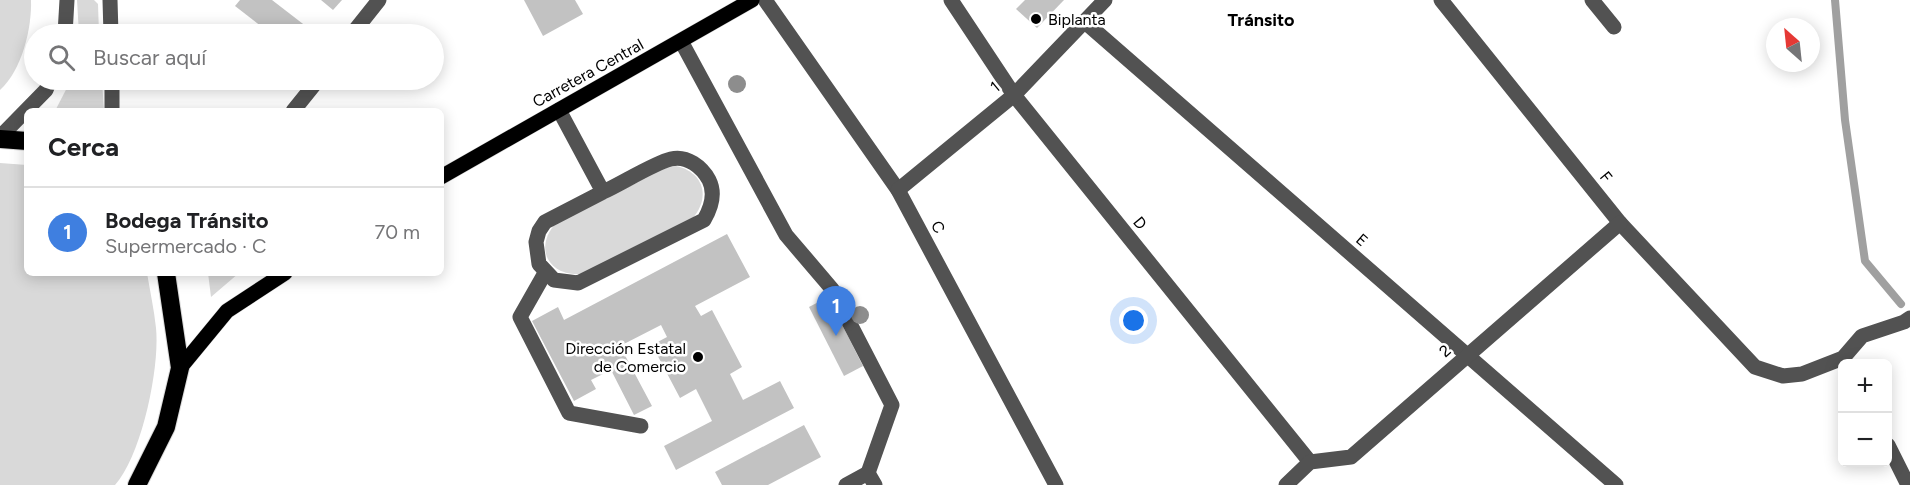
<!DOCTYPE html>
<html lang="es">
<meta charset="utf-8">
<style>
body{margin:0;font-family:Figtree,sans-serif;background:#f6f6f6;color:#202124}
.controls{position:absolute;right:18px;bottom:18px;display:grid;overflow:hidden;border-radius:9px;box-shadow:0 3px 15px #0003}
.controls button{width:54px;height:54px;display:grid;place-items:center;padding:0;border:0;border-bottom:2px solid #e0e0e0;background:#fff;color:#202124;font:30px sans-serif}
.compass{position:absolute;left:1766px;top:18px;width:54px;height:54px;border-radius:50%;background:#fff;box-shadow:0 3px 15px #0003;rotate:333deg}
.you{position:absolute;left:1134px;top:321px;width:21px;height:21px;margin:-15px;border:4px solid #fff;border-radius:50%;background:#1a73e8;box-shadow:0 0 0 9px #1a73e833}
.badge{display:grid;place-items:center;width:39px;height:39px;border-radius:50%;background:#7c3aed;color:#fff;font-size:20px;font-weight:700}
.pin{position:absolute;translate:-50% -50px;filter:drop-shadow(0 2px 3px #0008)}
.pin::after{content:'';position:absolute;top:32px;width:21px;height:18px;background:inherit;clip-path:polygon(0 0,100% 0,50% 100%)}
.list{margin:0;padding:0;list-style:none}
h2{display:flex;justify-content:space-between;align-items:center;height:78px;margin:0;padding:0 24px;font-size:26px}
h2 small{font-size:20px;font-weight:400;color:#757577}
.list li{display:grid;grid-template-columns:39px 1fr auto;gap:18px;align-items:center;box-sizing:border-box;height:90px;padding:0 24px;border-top:2px solid #e0e0e0}
.list b{display:block;font-size:22px;white-space:nowrap}
.list p{margin:0;font-size:20px;white-space:nowrap;color:#757577}
.list em{font-size:20px;font-style:normal;color:#757577}
.icon{flex:none;width:33px;height:33px;fill:none;stroke:currentColor;stroke-width:2;stroke-linecap:round;stroke-linejoin:round}
.map{position:relative;flex:none;width:1910px;height:485px;overflow:hidden}
.search{position:absolute;background:#fff;box-shadow:0 3px 15px #0003;left:24px;top:24px;width:420px;height:66px;display:flex;align-items:center;gap:15px;box-sizing:border-box;padding:0 21px;border-radius:33px;color:#757577;font-size:22px}
.panel{position:absolute;background:#fff;box-shadow:0 3px 15px #0003;left:24px;top:108px;width:420px;height:168px;border-radius:9px}
.map>svg:first-child{display:block}
.green{fill:#d9d9d9}
.lines{fill:none;stroke-linecap:round;stroke-linejoin:round}
.stream{stroke:#a0a0a0;stroke-width:8}
.building{fill:#c2c2c2}
.major-casing{stroke:#dbdbdb;stroke-width:16}
.highway-casing{stroke:#dbdbdb;stroke-width:20}
.minor{stroke:#525252;stroke-width:15}
.major{stroke:#000;stroke-width:15}
.highway{stroke:#000;stroke-width:18}
.tree{fill:#8d8d8d}
.poi-dot{fill:#000;stroke:#fff;stroke-width:2}
.labels{text-anchor:middle;dominant-baseline:central;stroke-width:5;stroke-linejoin:round;paint-order:stroke}
.poi-label{font-size:16px;fill:#000;stroke:#fff;text-anchor:start}
.street-label{font-size:16px;fill:#000;stroke:#fff}
.neighbourhood-label{font-size:18px;font-weight:bold;fill:#000;stroke:#fff}
</style>
<div class="map">
<svg width="1910" height="485" viewBox="0 0 1910 485">
<rect width="100%" height="100%" fill="#fff"/>
<g class="green">
<path d="M0 0H31C32 28 22 70 0 90Z"/>
<polygon points="77,0 94,0 98,4 99,34 79,34"/>
<polygon points="71,80 102,80 104,111 55,111"/>
<path d="M0 163 27 165V273H147C150 291 154 309 156 328 160 367 142 455 115 485H0Z"/>
<path d="M676 166C704 172 711 198 692 219L582 274C549 277 533 248 556 223L666 168Z"/>
<polygon points="208,273 239,273 211,297"/>
</g>
<g class="lines">
<polyline class="stream" points="1835,0 1845,120 1865,261 1901,304"/>
</g>
<g class="building">
<polygon points="240,0 272,0 307,27 301,34 271,34 235,6"/>
<polygon points="321,0 342,0 333,10"/>
<polygon points="524,0 575,0 583,14 543,36"/>
<polygon points="1025,0 1064,0 1037,28 1016,9"/>
<polygon points="727,234 750,277 695,306 701,316 712,310 742,367 730,374 743,400 780,381 794,408 676,470 664,446 712,421 696,389 680,398 652,345 667,337 661,325 620,346 652,406 634,415 611,370 591,380 596,389 574,401 532,321 558,307 564,320"/>
<polygon points="828,297 863,366 844,376 809,307"/>
<polygon points="804,425 821,457 768,485 722,485 715,472"/>
</g>
<g class="lines">
<g class="major-casing">
<g id="major">
<polyline points="441,177 752,0"/>
<polyline points="180,368 227,311 285,273"/>
</g>
</g>
<g class="highway-casing">
<g id="highway">
<polyline points="0,139 27,141"/>
<polyline points="137,485 166,427 180,368 166,273"/>
</g>
</g>
<g class="minor">
<polyline points="110,0 111,34"/>
<polyline points="765,0 898,190 1056,485"/>
<polyline points="951,0 1014,95 1310,462"/>
<polyline points="1441,0 1620,223 1755,367 1783,376 1802,374 1843,358 1862,336 1904,322 1910,318"/>
<polyline points="1592,0 1614,27"/>
<polyline points="1085,22 1616,485"/>
<polyline points="65,34 67,0"/>
<polyline points="352,34 379,0"/>
<polyline points="681,41 786,235 832,289 892,405 868,473"/>
<polyline points="112,80 112,111"/>
<path d="M559 110 603 192 545 222 539 231 536 242 539 264 554 280 578 283 704 220C711 208 716 194 709 180 702 167 687 155 671 159 654 163 621 184 603 192"/>
<polyline points="293,111 318,80"/>
<polyline points="0,137 46,90 50,80"/>
<polyline points="898,190 1014,95 1105,0"/>
<polyline points="545,273 520,317 569,413 641,426"/>
<polyline points="1888,445 1908,485"/>
<polyline points="846,485 868,473 875,485"/>
<polyline points="1286,485 1310,462 1351,457 1620,223"/>
</g>
<use href="#major" class="major"/>
<use href="#highway" class="highway"/>
</g>
<g class="tree">
<circle cx="737" cy="84" r="9"/>
<circle cx="860" cy="315" r="9"/>
</g>
<g class="poi-dot">
<circle cx="1036" cy="19" r="6"/>
<circle cx="698" cy="357" r="6"/>
</g>
<g class="labels">
<g class="poi-label">
<text x="1048" y="19">Biplanta</text>
<text x="686" y="348" text-anchor="end">Dirección Estatal<tspan x="686" dy="18">de Comercio</tspan></text>
</g>
<g class="street-label">
<text transform="translate(588 73) rotate(-29)">Carretera Central</text>
<text transform="translate(995 87) rotate(-40)">1</text>
<text transform="translate(1606 177) rotate(51)">F</text>
<text transform="translate(1140 223) rotate(51)">D</text>
<text transform="translate(938 227) rotate(62)">C</text>
<text transform="translate(1362 240) rotate(41)">E</text>
<text transform="translate(1445 351) rotate(-41)">2</text>
</g>
<g class="neighbourhood-label">
<text x="1261" y="20">Tránsito</text>
</g>
</g>
</svg>
<div class="controls">
<button>+</button>
<button>−</button>
</div>
<svg class="compass" viewBox="-18 -18 36 36"><path d="M0-13l5 13h-10z" fill="#e53935"/><path d="M0 13l5-13h-10z" fill="#757577"/></svg>
<div class="you"></div>
<div class="pin badge" style="left:836px;top:336px;background:#3f7fe0">1</div>
<div class="search"><svg class="icon" aria-label="search" viewBox="0 0 24 24"><circle cx="10" cy="10" r="6"/><path d="M15 15l6 6"/></svg>Buscar aquí</div>
<section class="panel">
<h2>Cerca<small></small></h2>
<ul class="list">
<li><span class="badge" style="background:#3f7fe0">1</span><div><b>Bodega Tránsito</b><p>Supermercado · C</p></div><em>70 m</em></li>
</ul>
</section>
</div>
